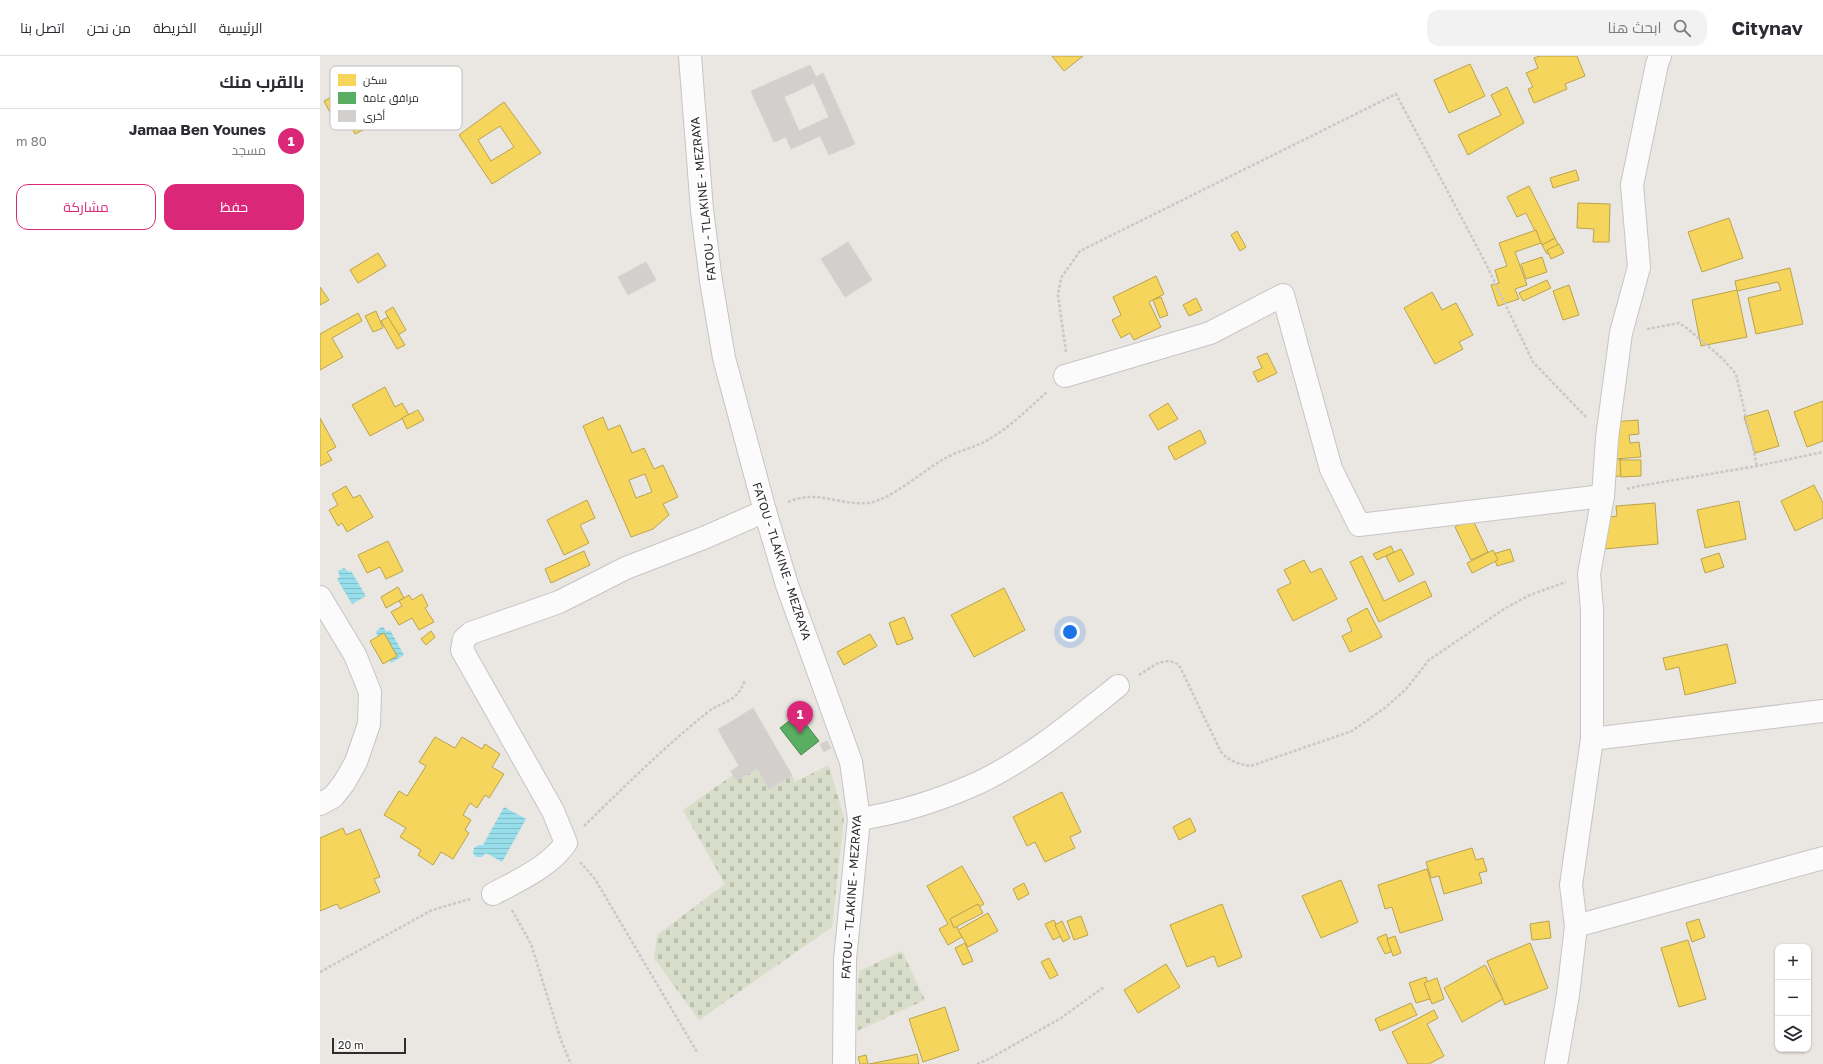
<!DOCTYPE html>
<html lang="ar">
<meta charset="utf-8">
<style>
body{margin:0;font-family:"Golos Text",Cairo,sans-serif;background:#f2f2f3;color:#2b2b33;direction:rtl}
.controls{position:absolute;right:12px;bottom:12px;display:grid;overflow:hidden;border-radius:8px;box-shadow:0 1px 3px #0004}
.controls button{width:36px;height:36px;display:grid;place-items:center;padding:0;border:0;border-bottom:1px solid #e1e1e2;background:#fff;color:#2b2b33;font:20px sans-serif}
.scale{position:absolute;left:12px;bottom:10px;width:74px;box-sizing:border-box;padding-left:4px;border:2px solid #2d2d2d;border-top:0;font-size:11px;line-height:14px;white-space:nowrap;color:#2d2d2d;-webkit-text-stroke:3px #fff;paint-order:stroke}
.you{position:absolute;left:750px;top:576px;width:14px;height:14px;margin:-10px;border:3px solid #fff;border-radius:50%;background:#1a73e8;box-shadow:0 0 0 6px #1a73e833}
.badge{display:grid;place-items:center;width:26px;height:26px;border-radius:50%;background:#db2777;color:#fff;font-size:13px;font-weight:700}
.pin{position:absolute;translate:-50% -33px;filter:drop-shadow(0 1px 2px #0008)}
.pin::after{content:'';position:absolute;top:21px;width:14px;height:12px;background:inherit;clip-path:polygon(0 0,100% 0,50% 100%)}
.list{margin:0;padding:0;list-style:none}
h2{display:flex;justify-content:space-between;align-items:center;height:52px;margin:0;padding:0 16px;font-size:17px}
h2 small{font-size:13px;font-weight:400;color:#7c7c81}
.list li{display:grid;grid-template-columns:26px 1fr auto;gap:12px;align-items:center;box-sizing:border-box;height:64px;padding:0 16px;border-top:1px solid #e1e1e2}
.list b{display:block;font-size:15px;white-space:nowrap}
.list p{margin:0;font-size:13px;white-space:nowrap;color:#7c7c81}
.list em{font-size:13px;font-style:normal;color:#7c7c81}
.actions{display:flex;gap:8px;padding:12px 16px}
.actions a{flex:1;padding:9px 0;border:1px solid #db2777;border-radius:12px;text-align:center;font-size:14px;color:#db2777}
.actions .main{background:#db2777;color:#fff}
.icon{flex:none;width:22px;height:22px;fill:none;stroke:currentColor;stroke-width:2;stroke-linecap:round;stroke-linejoin:round}
.map{position:relative;flex:none;width:1503px;height:1008px;overflow:hidden;direction:ltr}
header{display:flex;align-items:center;gap:24px;box-sizing:border-box;height:56px;padding:0 20px;background:#fff;border-bottom:1px solid #e1e1e2}
header strong{font-size:19px}
nav{display:flex;gap:22px;margin-inline-start:auto;font-size:14px}
.search{width:280px;height:36px;background:#f2f2f3;display:flex;align-items:center;gap:10px;box-sizing:border-box;padding:0 14px;border-radius:12px;color:#7c7c81;font-size:15px}
main{display:flex}
aside{flex:1;background:#fff}
.map>svg:first-child{display:block}
.cemetery{fill:url(#cemetery-stones)}
.water{fill:url(#water-rules)}
.homes{fill:#f6d55c;stroke:#baa34e;fill-rule:evenodd}
.public{fill:#5aae61;stroke:#4c8751}
.building{fill:#d2cfcc;stroke:#d5d2cf}
.lines{fill:none;stroke-linecap:round;stroke-linejoin:round}
.minor-casing{stroke:#c6c5c5;stroke-width:24}
.path{stroke:#c8c8c8;stroke-width:2.5;stroke-dasharray:3 2;stroke-linecap:butt}
.minor{stroke:#fcfbfb;stroke-width:22}
.labels{text-anchor:middle;dominant-baseline:central;stroke-width:4;stroke-linejoin:round;paint-order:stroke}
.street-label{font-size:12px;fill:#2d2d2d;stroke:#fff}
.key{fill:#fff;stroke:#c0c0c0;stroke-width:1}
.key-label{font-size:11px;fill:#2d2d2d}
</style>
<header>
<strong>Citynav</strong>
<div class="search"><svg class="icon" aria-label="search" viewBox="0 0 24 24"><circle cx="10" cy="10" r="6"/><path d="M15 15l6 6"/></svg>ابحث هنا</div>
<nav><a>الرئيسية</a><a>الخريطة</a><a>من نحن</a><a>اتصل بنا</a></nav>
</header>
<main>
<div class="map">
<svg width="1503" height="1008" viewBox="0 0 1503 1008">
<defs>
<pattern id="cemetery-stones" width="16" height="16" patternUnits="userSpaceOnUse"><rect width="16" height="16" fill="#d8deca"/><path d="M2 7V4a2 2 0 0 1 4 0v3zM10 15v-3a2 2 0 0 1 4 0v3z" fill="#babfae"/></pattern>
<pattern id="water-rules" width="6" height="5" patternUnits="userSpaceOnUse"><rect width="6" height="5" fill="#97deea"/><path d="M0 2.5h6" fill="none" stroke="#82bfc9"/></pattern>
</defs>
<rect width="100%" height="100%" fill="#eae6e2"/>
<g class="cemetery">
<polygon points="509,709 524,762 512,871 379,964 334,902 337,879 405,828 363,754 413,719 417,724 437,712 449,733 472,719 475,726"/>
<polygon points="582,895 605,944 537,975 537,944 539,915"/>
</g>
<g class="water">
<polygon points="24,512 29,516 31,515 46,540 32,548 17,523 20,521 18,515"/>
<polygon points="63,571 67,576 70,574 84,599 71,607 55,583 58,581 56,576 60,572"/>
<polygon points="184,751 206,763 182,806 166,797 162,801 156,801 153,797 154,792 159,789 163,789"/>
</g>
<g class="homes">
<polygon points="732,0 763,0 744,15"/>
<polygon points="1220,0 1257,0 1265,20 1245,28 1247,33 1214,47 1208,33 1213,31 1206,17 1218,12 1214,2"/>
<polygon points="1150,8 1165,40 1129,57 1114,24"/>
<polygon points="43,25 53,47 69,39 78,57 35,78 24,56 13,62 4,45"/>
<polygon points="1187,31 1204,67 1148,99 1138,79 1181,59 1171,39"/>
<path d="M184 46 221 97 172 128 139 79ZM180 70 194 91 171 105 158 84Z"/>
<polygon points="1256,114 1259,124 1233,132 1230,122"/>
<polygon points="1209,130 1235,182 1222,189 1206,157 1197,161 1187,141"/>
<polygon points="1258,147 1290,148 1289,186 1273,186 1274,173 1257,172"/>
<polygon points="1409,162 1423,202 1382,216 1368,176"/>
<polygon points="1216,174 1221,187 1195,196 1207,229 1195,233 1199,243 1178,250 1171,229 1179,227 1175,214 1187,210 1179,187"/>
<polygon points="917,175 926,191 920,195 911,179"/>
<polygon points="1235,182 1240,192 1227,198 1222,189"/>
<polygon points="1239,188 1244,197 1231,203 1227,194"/>
<polygon points="58,197 66,210 38,227 30,214"/>
<polygon points="1222,201 1227,216 1206,223 1201,208"/>
<polygon points="1470,212 1483,268 1436,278 1428,242 1461,234 1458,226 1417,235 1415,225"/>
<polygon points="836,220 844,238 829,246 841,271 814,284 810,277 801,282 792,264 801,259 793,241"/>
<polygon points="1227,224 1231,232 1203,245 1199,237"/>
<polygon points="1249,229 1259,259 1243,264 1233,235"/>
<polygon points="0,231 9,244 0,249"/>
<polygon points="1417,234 1427,281 1381,290 1372,244"/>
<polygon points="1112,236 1122,254 1136,247 1153,279 1139,286 1143,293 1115,308 1084,252"/>
<polygon points="841,241 848,259 840,262 833,244"/>
<polygon points="876,242 882,254 869,260 863,249"/>
<polygon points="73,251 86,274 78,279 65,256"/>
<polygon points="56,255 63,272 53,276 45,260"/>
<polygon points="38,257 42,265 12,282 23,301 0,314 0,278"/>
<polygon points="68,261 85,289 77,293 61,265"/>
<polygon points="947,297 957,317 938,326 933,316 942,312 937,301"/>
<polygon points="65,331 75,351 82,347 89,359 50,380 32,349"/>
<polygon points="1503,345 1503,385 1487,391 1474,356"/>
<polygon points="848,347 858,363 838,374 829,359"/>
<polygon points="98,354 104,364 87,373 82,362"/>
<polygon points="1448,354 1459,390 1435,397 1424,361"/>
<path d="M283 361 288 374 300 369 312 397 324 392 334 413 343 409 358 441 343 448 349 459 333 473 311 481 263 370ZM325 418 332 436 316 442 309 424Z"/>
<polygon points="0,362 16,391 7,396 12,404 0,410"/>
<polygon points="1318,364 1319,378 1309,379 1310,387 1319,386 1321,401 1282,404 1279,367"/>
<polygon points="880,374 886,387 855,404 848,391"/>
<polygon points="1301,403 1302,420 1283,421 1282,404"/>
<polygon points="1300,404 1321,404 1321,420 1301,421"/>
<polygon points="1494,429 1503,447 1503,462 1475,475 1461,445"/>
<polygon points="26,430 33,442 40,439 53,461 27,476 22,467 18,470 9,454 18,449 12,438"/>
<polygon points="267,444 275,462 260,469 269,487 244,499 227,464"/>
<polygon points="1419,445 1426,483 1385,492 1377,454"/>
<polygon points="1335,447 1338,488 1284,493 1281,462 1297,460 1296,450"/>
<polygon points="1152,462 1168,496 1151,504 1135,471"/>
<polygon points="68,485 83,515 66,523 60,511 47,517 38,499"/>
<polygon points="1071,490 1074,496 1057,504 1053,498"/>
<polygon points="1081,493 1094,518 1079,526 1066,500"/>
<polygon points="1190,493 1194,505 1177,510 1173,498"/>
<polygon points="1173,494 1178,504 1152,517 1147,507"/>
<polygon points="264,495 270,509 231,527 225,513"/>
<polygon points="1399,497 1404,511 1385,517 1381,503"/>
<polygon points="1042,500 1064,545 1105,525 1112,540 1059,566 1030,506"/>
<polygon points="984,504 991,517 1001,512 1017,543 973,565 957,534 971,527 964,514"/>
<polygon points="78,531 84,542 66,552 61,541"/>
<polygon points="684,532 705,574 654,601 631,559"/>
<polygon points="102,538 108,550 105,552 114,566 99,574 92,562 79,569 71,556 82,550 79,545 89,539 92,544"/>
<polygon points="1047,552 1062,581 1030,596 1022,580 1032,575 1027,563"/>
<polygon points="584,561 593,583 577,589 569,567"/>
<polygon points="111,575 115,581 106,589 101,583"/>
<polygon points="64,577 77,600 63,608 50,585"/>
<polygon points="550,578 557,590 524,609 517,596"/>
<polygon points="1407,588 1416,627 1365,639 1359,611 1346,614 1343,602"/>
<polygon points="115,681 135,692 142,681 162,693 165,688 180,698 172,711 184,718 169,742 165,739 157,752 150,747 143,759 151,764 145,774 149,777 133,803 121,796 113,809 98,799 101,794 80,781 86,772 64,759 79,735 87,740 106,710 99,706"/>
<polygon points="742,736 761,776 750,781 755,792 725,806 715,786 707,790 693,761"/>
<polygon points="870,762 876,775 859,784 853,771"/>
<polygon points="23,772 26,779 40,773 60,821 54,823 60,836 20,853 17,848 0,855 0,782"/>
<polygon points="1152,792 1156,804 1163,802 1167,815 1159,817 1162,827 1124,838 1119,820 1111,822 1106,806"/>
<polygon points="642,810 664,848 634,865 642,881 628,889 619,873 628,868 607,830"/>
<polygon points="1107,813 1123,864 1080,877 1072,851 1065,853 1058,829"/>
<polygon points="1021,824 1038,866 1001,882 982,840"/>
<polygon points="704,827 709,838 698,844 693,833"/>
<polygon points="658,848 663,857 634,872 630,863"/>
<polygon points="902,848 922,901 898,911 894,900 867,911 850,869"/>
<polygon points="668,857 678,875 648,891 638,874"/>
<polygon points="761,860 768,879 754,884 747,865"/>
<polygon points="1379,863 1385,881 1372,886 1366,867"/>
<polygon points="734,864 741,880 733,884 725,868"/>
<polygon points="742,865 750,882 743,886 735,869"/>
<polygon points="1229,865 1231,882 1212,884 1210,868"/>
<polygon points="1066,878 1073,895 1065,898 1057,882"/>
<polygon points="1075,880 1081,897 1073,900 1067,883"/>
<polygon points="1368,884 1386,943 1359,951 1341,892"/>
<polygon points="645,887 653,905 643,909 635,892"/>
<polygon points="1210,887 1228,932 1185,949 1167,905"/>
<polygon points="729,902 738,919 730,923 721,906"/>
<polygon points="846,908 860,931 818,957 804,934"/>
<polygon points="1165,909 1183,943 1142,966 1124,932"/>
<polygon points="1106,921 1113,942 1096,947 1089,927"/>
<polygon points="1117,922 1124,943 1112,948 1104,927"/>
<polygon points="1091,947 1097,959 1060,975 1055,963"/>
<polygon points="625,951 639,994 603,1006 589,963"/>
<polygon points="1114,954 1118,962 1107,968 1124,1000 1109,1008 1088,1008 1072,976"/>
<polygon points="597,998 599,1008 549,1008 589,1000"/>
<polygon points="546,999 548,1008 540,1008 538,1001"/>
</g>
<polygon class="public" points="478,658 499,685 481,699 460,672"/>
<g class="building">
<polygon points="490,9 498,25 464,41 479,75 454,86 431,35"/>
<polygon points="503,17 535,88 509,99 500,80 471,93 466,81 509,61 494,27 498,25 496,21"/>
<polygon points="528,186 552,224 525,241 501,203"/>
<polygon points="326,206 336,224 308,239 298,221"/>
<polygon points="433,652 460,699 416,725 411,715 419,710 404,684 412,680 406,669"/>
<polygon points="406,669 412,680 404,684 398,673"/>
<polygon points="507,685 511,692 504,696 500,688"/>
<polygon points="460,699 472,719 449,733 437,712"/>
</g>
<g class="lines">
<g class="minor-casing">
<g id="minor">
<polyline points="370,0 382,154 391,225 404,302 445,455 467,529 531,706 539,763 525,904 524,1008"/>
<polyline points="745,320 890,277 963,239 1011,413 1039,469 1283,440"/>
<polyline points="0,541 35,599 50,636 49,668 36,706 24,727 13,741 0,748"/>
<polyline points="1272,683 1503,655"/>
<path d="M539 763C580 757 620 744 658 727 709 703 754 665 798 630"/>
<path d="M173 838C199 824 228 812 246 787L233 755 142 594 144 583 151 577 239 546 306 512 386 481 445 455"/>
<polyline points="1256,870 1503,802"/>
<polyline points="1236,1008 1248,939 1256,870 1251,829 1272,683 1272,554 1269,518 1283,440 1287,382 1301,277 1319,211 1312,129 1337,8 1340,0"/>
</g>
</g>
<g class="path">
<polyline points="1327,273 1359,267 1368,273 1402,302 1416,318 1437,410"/>
<polyline points="746,296 738,239 741,222 760,195 1076,38 1164,204 1213,306 1266,361"/>
<polyline points="1307,433 1319,430 1437,410 1503,396"/>
<path d="M468 446C498 433 520 450 548 447 573 443 602 415 624 403 637 395 653 392 666 385 689 372 708 353 728 335"/>
<path d="M819 619C832 611 845 599 859 609L901 696C910 706 919 708 931 710L1032 675 1066 651 1086 633 1109 604 1184 553 1210 539 1246 526"/>
<path d="M264 770C304 731 344 691 388 656 405 643 416 648 425 624"/>
<polyline points="260,806 275,823 377,996"/>
<polyline points="192,854 211,888 241,984 251,1008"/>
<polyline points="0,916 112,854 150,843"/>
<polyline points="657,1008 669,1003 741,962 784,931"/>
</g>
<use href="#minor" class="minor"/>
</g>
<g class="labels">
<g class="street-label">
<text transform="translate(383 143) rotate(-96)">FATOU - TLAKINE - MEZRAYA</text>
<text transform="translate(462 505) rotate(72)">FATOU - TLAKINE - MEZRAYA</text>
<text transform="translate(531 841) rotate(-86)">FATOU - TLAKINE - MEZRAYA</text>
</g>
</g>
<rect x="10" y="10" width="132" height="64" rx="6" class="key"/>
<rect x="18" y="18" width="18" height="12" fill="#f6d55c"/>
<rect x="18" y="36" width="18" height="12" fill="#5aae61"/>
<rect x="18" y="54" width="18" height="12" fill="#d2cfcc"/>
<g class="key-label">
<text x="43" y="28">سكن</text>
<text x="43" y="46">مرافق عامة</text>
<text x="43" y="64">أخرى</text>
</g>
</svg>
<div class="controls">
<button>+</button>
<button>−</button>
<button><svg class="icon" aria-label="layers" viewBox="0 0 24 24"><path d="M12 4l9 5-9 5-9-5zM3 14l9 5 9-5"/></svg></button>
</div>
<div class="scale">20 m</div>
<div class="you"></div>
<div class="pin badge" style="left:480px;top:678px">1</div>
</div>
<aside>
<h2>بالقرب منك<small></small></h2>
<ul class="list">
<li><span class="badge">1</span><div><b>Jamaa Ben Younes</b><p>مسجد</p></div><em>80 m</em></li>
</ul>
<div class="actions"><a class="main">حفظ</a><a>مشاركة</a></div>
</aside>
</main>
